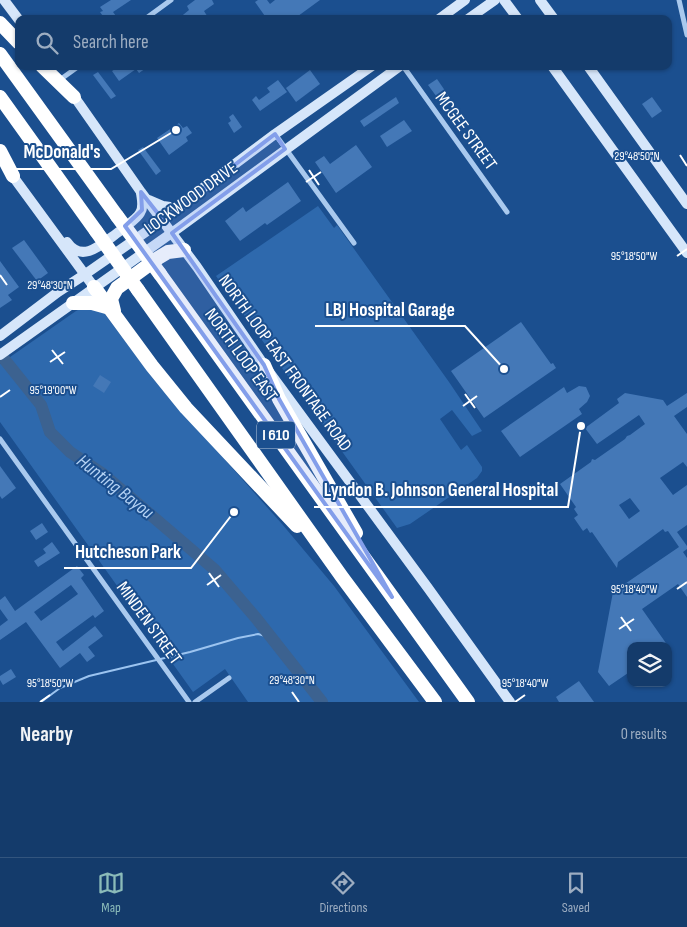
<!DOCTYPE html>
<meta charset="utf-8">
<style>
body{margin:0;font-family:"Sofia Sans Condensed",sans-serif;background:#1d4271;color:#f1f3f6}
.controls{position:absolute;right:15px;bottom:15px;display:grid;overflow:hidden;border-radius:10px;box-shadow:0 1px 4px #0004}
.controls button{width:45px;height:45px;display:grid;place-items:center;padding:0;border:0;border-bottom:1px solid #33557e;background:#143b6b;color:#f1f3f6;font:25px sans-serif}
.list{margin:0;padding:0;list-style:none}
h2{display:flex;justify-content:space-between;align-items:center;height:65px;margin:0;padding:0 20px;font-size:21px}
h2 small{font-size:16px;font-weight:400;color:#9dadc1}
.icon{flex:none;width:28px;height:28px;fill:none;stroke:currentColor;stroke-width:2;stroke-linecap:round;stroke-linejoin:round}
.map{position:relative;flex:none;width:687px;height:702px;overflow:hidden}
.search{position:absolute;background:#143b6b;box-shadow:0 1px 4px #0004;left:15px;right:15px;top:15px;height:55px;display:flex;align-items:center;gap:12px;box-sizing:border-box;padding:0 18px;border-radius:10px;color:#9dadc1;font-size:19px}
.sheet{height:155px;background:#143b6b}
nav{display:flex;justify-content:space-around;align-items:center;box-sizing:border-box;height:70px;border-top:1px solid #33557e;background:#143b6b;font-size:14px;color:#9dadc1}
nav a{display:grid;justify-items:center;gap:2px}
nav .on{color:#8bbbb9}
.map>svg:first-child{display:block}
.green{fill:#2e69ad}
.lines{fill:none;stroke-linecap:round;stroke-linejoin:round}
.stream{stroke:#9cc4f0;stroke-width:2}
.river{stroke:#3c6290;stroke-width:12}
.building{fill:#4478b7;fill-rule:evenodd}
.street{stroke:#a9c9ee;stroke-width:5}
.secondary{stroke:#d6e6fa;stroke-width:10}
.highway{stroke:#fff;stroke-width:14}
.highway-bridge{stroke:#fff;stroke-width:14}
.marked{fill:#839eea;fill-opacity:0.2;stroke:#839eea;stroke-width:4;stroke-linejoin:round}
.ticks{fill:none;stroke:#fff;stroke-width:2}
.labels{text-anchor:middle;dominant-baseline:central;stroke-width:4;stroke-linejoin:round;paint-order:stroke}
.shield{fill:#1b4f8f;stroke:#bbcadd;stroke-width:1}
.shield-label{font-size:16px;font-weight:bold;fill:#fff}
.street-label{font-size:18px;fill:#fff;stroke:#1b4f8f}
.water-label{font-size:19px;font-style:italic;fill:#b5d3f5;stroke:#1b4f8f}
.ticks-label{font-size:12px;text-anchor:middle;fill:#fff;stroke:#1b4f8f;stroke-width:4;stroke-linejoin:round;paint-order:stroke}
.leader{fill:none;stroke:#fff;stroke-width:2}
.callout-dot{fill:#fff;stroke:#1b4f8f;stroke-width:2}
.callout-label{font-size:19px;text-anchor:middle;font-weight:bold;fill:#fff;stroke:#1b4f8f;stroke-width:4;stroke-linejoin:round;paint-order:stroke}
</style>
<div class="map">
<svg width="687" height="702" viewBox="0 0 687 702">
<rect width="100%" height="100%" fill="#1b4f8f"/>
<g class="green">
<polygon points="318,206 334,228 337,225 449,382 482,431 472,436 452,410 440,419 461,450 467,445 482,467 482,471 477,478 410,524 397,528 216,276"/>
<polygon points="88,305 101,309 155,381 282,524 334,586 419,702 248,702 225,669 193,692 0,422 0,364 76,311"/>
</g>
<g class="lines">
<polyline class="stream" points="41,702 60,688 89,676 190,652 238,638 258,634 269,637"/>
<polyline class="river" points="0,354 41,405 50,432 70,452 103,474 214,569 256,618 322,702"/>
</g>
<g class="building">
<polygon points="111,0 131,0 113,12 116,16 112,19 105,19 100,12 103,11 100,7"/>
<polygon points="195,0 212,0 214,4 204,11 209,19 178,19 189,10 187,6"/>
<polygon points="258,0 267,0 270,4 275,0 320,0 294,19 267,19 255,2"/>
<polygon points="120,66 149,66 139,73 136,69 119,81 112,71"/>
<polygon points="310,70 320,84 296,102 286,88"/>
<polygon points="98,72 116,96 111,99 93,75"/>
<polygon points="437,79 450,98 442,104 428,85"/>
<polygon points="278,80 287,92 260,111 252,100 256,96 259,100 270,92 267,88"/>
<polygon points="396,97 399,103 364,127 360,121"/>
<polygon points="652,97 662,111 652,118 642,104"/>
<polygon points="233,114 242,127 234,133 228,123 231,121 229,117"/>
<polygon points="404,120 412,131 387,147 380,136"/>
<polygon points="179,123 183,128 187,126 192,133 186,137 188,141 169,155 157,138"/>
<polygon points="356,145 372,167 336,193 315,162 324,156 330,164"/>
<polygon points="143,147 161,171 156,175 138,150"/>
<polygon points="288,182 301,201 267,225 265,223 240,241 225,221 243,207 246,212"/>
<polygon points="24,240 48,273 37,281 12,248"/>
<polygon points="0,261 19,287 8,295 12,300 0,308"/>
<polygon points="521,322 551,364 553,363 556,368 484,418 451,371"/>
<polygon points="100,375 111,382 104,393 93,386"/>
<polygon points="579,386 586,387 590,396 587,402 579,409 582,414 520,457 501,431 564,387 567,393"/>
<path d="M625 393 663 400 667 406 687 393V407L674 416 687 434V467L683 462 660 478 673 495 687 485V525L677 532 687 546V549L683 552 687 558V597L678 584 642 609 668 646H631V671L609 686 598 672 613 592 679 547 668 531 665 532 663 529 618 562 617 568 592 532 590 533 587 528 583 531 574 518 578 515 574 509 576 507 560 484 591 462 592 459 595 460 625 439 627 436 630 435 645 424 639 415 597 444 585 428 619 403 617 399ZM630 498 640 511 629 519 619 505Z"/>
<polygon points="0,466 16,488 2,499 0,496"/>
<polygon points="42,523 48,532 36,540 30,531"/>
<polygon points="52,542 60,553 38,567 34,561 46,553 43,549"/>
<path d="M77 566 84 575 81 578 104 611 95 618 93 615 56 642 63 651 95 626 103 636 88 647 95 656 87 662 80 653 60 668 26 622 0 640V626L8 620 0 609V600L5 596 15 611ZM71 585 78 594 41 621 34 612Z"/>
<polygon points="11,669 16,677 3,685 0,680 0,676"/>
<polygon points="579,681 594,702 559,702 556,697"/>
</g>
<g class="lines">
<g class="street">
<polyline points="679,0 687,35"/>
<polyline points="145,19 171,0"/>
<polyline points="403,66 507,212"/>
<polyline points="61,79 79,66"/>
<polyline points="275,134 354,243"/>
<polyline points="0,439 189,702"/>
<polyline points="195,702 229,678"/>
</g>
<g class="secondary">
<polyline points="4,0 19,20"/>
<polyline points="504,0 518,19"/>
<polyline points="540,0 554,19"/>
<polyline points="439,19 465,0"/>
<polyline points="468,19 495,0"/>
<polyline points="552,66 687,253"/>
<polyline points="588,66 687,204"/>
<polyline points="71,92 141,192 197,267 264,365 428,588 510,702"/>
<polyline points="9,171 94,287"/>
<polyline points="149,200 163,206 177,208"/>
<path d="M67 242C83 265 104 242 120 231 126 225 136 220 140 213 144 207 142 200 141 193"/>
<polyline points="0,336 58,292 84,275 163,220 192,196 275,134 372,66"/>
<polyline points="0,355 180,227 400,66"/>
</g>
<g class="highway">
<polyline points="0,23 19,43"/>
<polyline points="0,54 117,216"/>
<polyline points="42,66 74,97"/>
<polyline points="0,97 96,231"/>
<polyline points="0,151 13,176"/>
<polyline points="160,274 468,702"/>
<polyline points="94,287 152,366 186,408 297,526"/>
<polyline points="138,290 342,577 435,702"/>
<polyline points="73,303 92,303 110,308"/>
<polyline points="114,311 111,299 117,288 158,258 168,252 184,250"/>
<polyline points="264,365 279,399 356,533"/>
</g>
<g class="highway-bridge">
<polyline points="117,216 160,274"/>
<polyline points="96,231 138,290"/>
</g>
</g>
<path class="marked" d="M275 134 285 149 172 233 264 365 279 399 392 597 125 226 142 210 141 192 163 220Z"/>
<path class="ticks" d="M680 155 687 166M309 170 319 185M306 182 321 172M677 256 687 249M0 275 7 285M52 350 63 364M50 362 65 352M465 394 475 408M0 397 10 390M463 406 477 396M209 573 219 587M207 585 221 575M677 589 687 582M621 617 631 631M619 629 634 619M292 692 299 702M40 702 50 695M515 702 525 695"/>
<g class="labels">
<rect class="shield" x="257" y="421.5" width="38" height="27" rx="4"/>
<g class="shield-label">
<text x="276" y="435">I 610</text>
</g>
<g class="street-label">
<text transform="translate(466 131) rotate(54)">MCGEE STREET</text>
<text transform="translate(191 198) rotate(-36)">LOCKWOOD DRIVE</text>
<text transform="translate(241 355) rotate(54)">NORTH LOOP EAST</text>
<text transform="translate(285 363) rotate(54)">NORTH LOOP EAST FRONTAGE ROAD</text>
<text transform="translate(149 623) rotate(54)">MINDEN STREET</text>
</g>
<g class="water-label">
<text transform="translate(115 487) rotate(38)">Hunting Bayou</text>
</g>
</g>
<g class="ticks-label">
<text x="637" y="160">29°48'50"N</text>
<text x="634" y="260">95°18'50"W</text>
<text x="50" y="289">29°48'30"N</text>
<text x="53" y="394">95°19'00"W</text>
<text x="634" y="593">95°18'40"W</text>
<text x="292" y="684">29°48'30"N</text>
<text x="50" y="687">95°18'50"W</text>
<text x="525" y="687">95°18'40"W</text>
</g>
<path class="leader" d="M176 130L111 169H14M504 369L465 326H315M581 426L568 507H314M234 512L191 568H64"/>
<g class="callout-dot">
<circle cx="176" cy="130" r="5"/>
<circle cx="504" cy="369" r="5"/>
<circle cx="581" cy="426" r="5"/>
<circle cx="234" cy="512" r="5"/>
</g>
<g class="callout-label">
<text x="62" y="158">McDonald's</text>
<text x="390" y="316">LBJ Hospital Garage</text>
<text x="441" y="496">Lyndon B. Johnson General Hospital</text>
<text x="128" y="558">Hutcheson Park</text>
</g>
</svg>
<div class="controls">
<button><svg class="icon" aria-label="layers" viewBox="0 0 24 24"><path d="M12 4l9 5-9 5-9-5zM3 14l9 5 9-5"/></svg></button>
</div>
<div class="search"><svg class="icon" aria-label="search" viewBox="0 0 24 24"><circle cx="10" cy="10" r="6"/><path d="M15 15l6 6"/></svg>Search here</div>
</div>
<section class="sheet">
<h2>Nearby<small>0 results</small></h2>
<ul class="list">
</ul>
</section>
<nav>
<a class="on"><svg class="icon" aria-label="map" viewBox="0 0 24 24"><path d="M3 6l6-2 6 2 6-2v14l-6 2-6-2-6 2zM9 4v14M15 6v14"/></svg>Map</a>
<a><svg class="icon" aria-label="directions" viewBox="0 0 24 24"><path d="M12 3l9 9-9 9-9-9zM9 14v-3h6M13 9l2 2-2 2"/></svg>Directions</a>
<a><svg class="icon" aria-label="saved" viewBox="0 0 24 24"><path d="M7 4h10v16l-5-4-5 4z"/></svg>Saved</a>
</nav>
